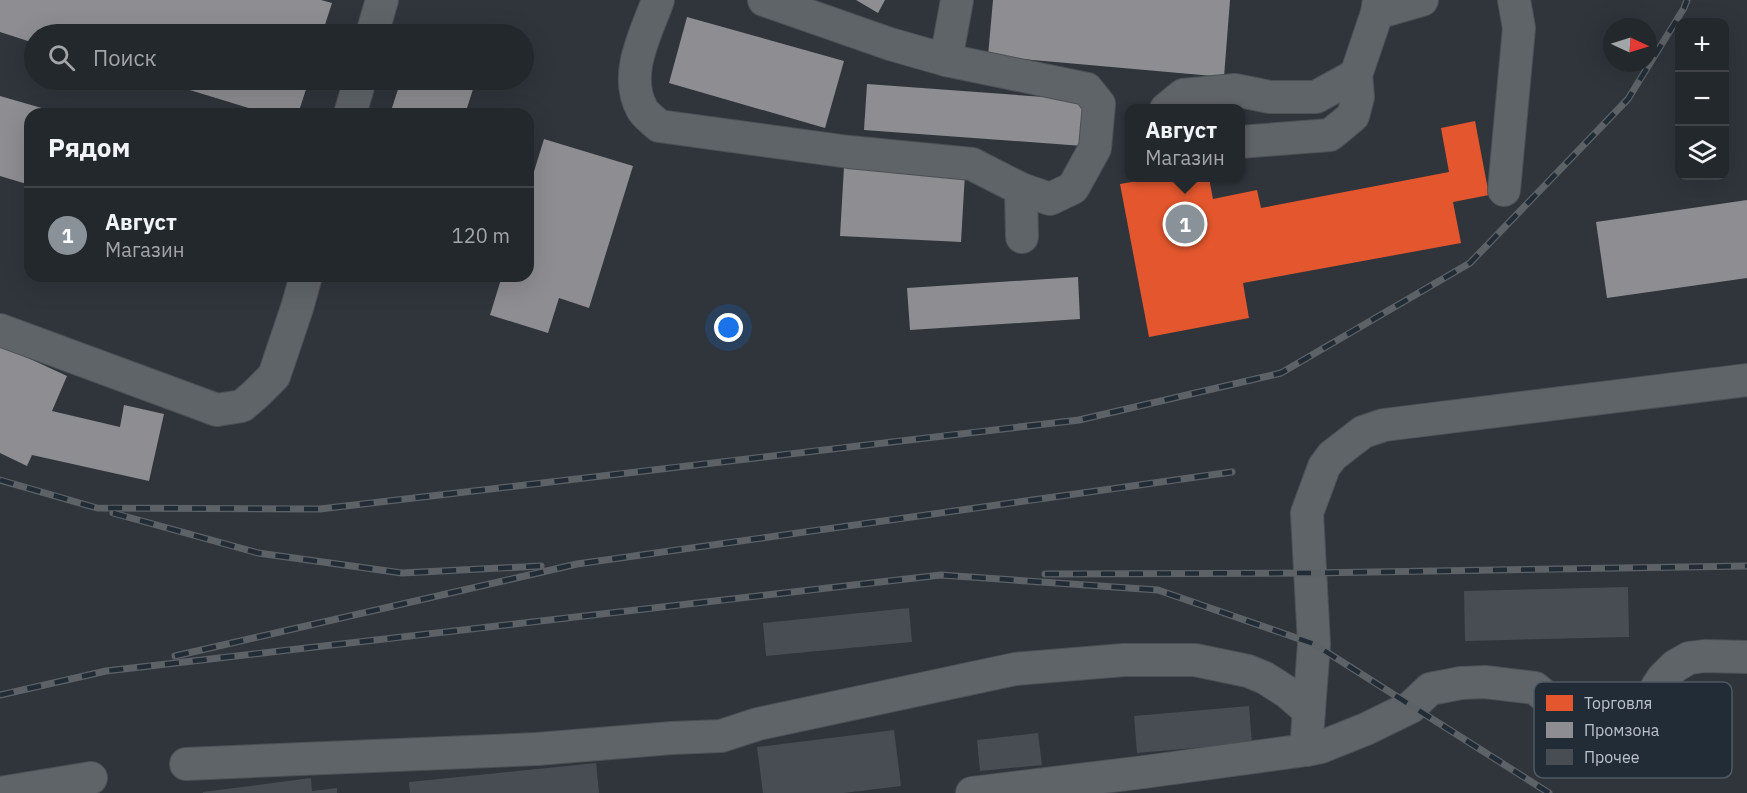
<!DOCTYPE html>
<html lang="ru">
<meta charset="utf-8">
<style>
body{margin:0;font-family:"IBM Plex Sans",sans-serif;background:#2b3034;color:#f1f3f6}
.controls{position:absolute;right:18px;top:18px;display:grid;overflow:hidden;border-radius:12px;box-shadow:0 6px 24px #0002}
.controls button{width:54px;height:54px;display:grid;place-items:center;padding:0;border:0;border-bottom:2px solid #404448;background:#23282c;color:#f1f3f6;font:30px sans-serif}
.compass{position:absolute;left:1603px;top:18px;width:54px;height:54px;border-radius:50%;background:#23282c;box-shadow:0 6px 24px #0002;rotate:94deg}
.you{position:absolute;left:729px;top:328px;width:21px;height:21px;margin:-15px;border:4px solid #fff;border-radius:50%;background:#1a73e8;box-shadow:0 0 0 9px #1a73e833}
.badge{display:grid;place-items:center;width:39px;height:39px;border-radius:50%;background:#899199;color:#fff;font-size:20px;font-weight:700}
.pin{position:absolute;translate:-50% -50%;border:3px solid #fff;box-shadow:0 2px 6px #0006}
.popup{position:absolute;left:1125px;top:104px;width:120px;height:78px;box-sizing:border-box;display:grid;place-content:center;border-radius:12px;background:#23282c;filter:drop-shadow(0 2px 4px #0005);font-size:20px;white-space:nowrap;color:#a3a6a9}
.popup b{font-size:22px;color:#f1f3f6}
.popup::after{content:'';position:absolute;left:50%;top:100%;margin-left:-12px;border:12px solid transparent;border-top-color:#23282c}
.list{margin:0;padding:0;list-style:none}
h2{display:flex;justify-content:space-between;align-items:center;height:78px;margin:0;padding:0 24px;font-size:26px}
h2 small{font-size:20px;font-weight:400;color:#a3a6a9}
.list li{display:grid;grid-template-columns:39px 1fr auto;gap:18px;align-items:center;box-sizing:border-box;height:96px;padding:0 24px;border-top:2px solid #404448}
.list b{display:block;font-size:22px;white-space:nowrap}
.list p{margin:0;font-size:20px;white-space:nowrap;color:#a3a6a9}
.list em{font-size:20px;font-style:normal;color:#a3a6a9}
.icon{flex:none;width:33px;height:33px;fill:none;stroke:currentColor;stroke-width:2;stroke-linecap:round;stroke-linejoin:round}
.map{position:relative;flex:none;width:1747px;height:793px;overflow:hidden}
.search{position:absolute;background:#23282c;box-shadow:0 6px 24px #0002;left:24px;top:24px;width:510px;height:66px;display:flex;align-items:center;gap:15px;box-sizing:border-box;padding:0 21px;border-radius:33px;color:#a3a6a9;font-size:22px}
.panel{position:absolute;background:#23282c;box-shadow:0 6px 24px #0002;left:24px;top:108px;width:510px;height:174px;border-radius:18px}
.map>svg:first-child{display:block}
.shops{fill:#e4572e}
.industry{fill:#8d8d92}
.building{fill:#484d53}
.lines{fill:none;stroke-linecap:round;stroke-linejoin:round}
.minor-casing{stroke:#4d5156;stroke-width:34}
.minor{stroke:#5f6469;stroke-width:32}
.rail-casing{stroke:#5d6267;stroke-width:7}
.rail{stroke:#212c37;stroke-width:4.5;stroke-dasharray:14;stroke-linecap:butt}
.key{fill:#212c37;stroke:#4f5963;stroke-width:1.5}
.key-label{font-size:16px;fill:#bac2cb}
</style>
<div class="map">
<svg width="1747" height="793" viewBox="0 0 1747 793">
<rect width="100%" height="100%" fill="#2f353b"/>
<polygon class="shops" points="1475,121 1489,195 1453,202 1461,243 1243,283 1249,318 1149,337 1120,184 1155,178 1209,178 1213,199 1257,190 1261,208 1449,172 1441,128"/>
<g class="industry">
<polygon points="0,0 321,0 332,3 322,34 34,34 34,43 0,32"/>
<polygon points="856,0 885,0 878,13"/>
<polygon points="993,0 1230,0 1224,77 988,56"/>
<polygon points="687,17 844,61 825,128 669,83"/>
<polygon points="157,80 309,80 298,114 268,114"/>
<polygon points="401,80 476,80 465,114 390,114"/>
<polygon points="867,84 1086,100 1083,146 864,130"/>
<polygon points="0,96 59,113 30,114 30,185 0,176"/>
<polygon points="544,139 633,166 589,308 559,298 548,333 490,315 502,276 528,276 528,191"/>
<polygon points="844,167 965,173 961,242 840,236"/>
<polygon points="1747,200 1747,278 1607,298 1596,222"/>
<polygon points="1078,277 1080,319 910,330 907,288"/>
<polygon points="0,345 67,376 52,411 120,427 124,405 164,414 149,481 32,455 27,466 0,453"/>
</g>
<g class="building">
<polygon points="1628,587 1629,637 1465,641 1464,591"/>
<polygon points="909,608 912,642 766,656 763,623"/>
<polygon points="1249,706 1252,743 1137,753 1134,716"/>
<polygon points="894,730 901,786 844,793 763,793 757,747"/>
<polygon points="1038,733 1042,765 980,771 977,740"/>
<polygon points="596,763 599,793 410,793 409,782"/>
<polygon points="311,778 312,791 337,788 337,793 203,793 203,792"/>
</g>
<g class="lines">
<g class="minor-casing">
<g id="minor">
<path d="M658 0C646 34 623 74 642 109 645 115 654 121 659 126L849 152 972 164 1021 189 1022 237"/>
<polyline points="764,0 890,44 946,60 957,0"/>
<polyline points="1377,13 1422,0"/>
<polyline points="372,34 382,0"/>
<polyline points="946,60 1087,89 1099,104 1095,148 1073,188 1050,199 1021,189"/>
<polyline points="1166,109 1183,95 1235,90 1270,97 1316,97 1356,75"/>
<polyline points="350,114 360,80"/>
<polyline points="1240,142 1330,135 1353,116 1358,97 1356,75 1377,13 1379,0"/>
<polyline points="1504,190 1519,28 1514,0"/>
<polyline points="0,330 217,410 242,406 257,393 274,376 297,308 306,276"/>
<polyline points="1747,380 1384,425 1363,432 1332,456 1324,467 1307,513 1314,644 1306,750 1321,747 1366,729 1411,707 1430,689 1461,683 1485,682 1535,688 1602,744 1618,746 1626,742 1635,733 1657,687 1663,678 1675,666 1689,658 1705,656 1747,657"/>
<polyline points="186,764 537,749 672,738 721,736 758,724 1015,669 1124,660 1195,660 1248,671 1265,678 1287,692 1309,711"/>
<polyline points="0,793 91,778"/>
<polyline points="972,793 1144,772 1306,750"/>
</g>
</g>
<use href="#minor" class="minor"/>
<g class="rail-casing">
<g id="rail">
<polyline points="0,480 97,508 320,509 1079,420 1281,373 1470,263 1628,99 1684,8 1687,0"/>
<polyline points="113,513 258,553 402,573 541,566"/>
<polyline points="1045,574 1311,573 1747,566"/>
<polyline points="175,656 577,564 1232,472"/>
<polyline points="0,695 106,671 941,575 1158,590 1314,644 1549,793"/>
</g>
</g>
<use href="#rail" class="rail"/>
</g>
<rect x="1534" y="682" width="198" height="96" rx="9" class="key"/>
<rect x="1546" y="695" width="27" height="16" fill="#e4572e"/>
<rect x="1546" y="722" width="27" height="16" fill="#8d8d92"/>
<rect x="1546" y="749" width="27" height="16" fill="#484d53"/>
<g class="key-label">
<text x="1584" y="709">Торговля</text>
<text x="1584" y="736">Промзона</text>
<text x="1584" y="763">Прочее</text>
</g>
</svg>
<div class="controls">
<button>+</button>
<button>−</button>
<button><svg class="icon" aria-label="layers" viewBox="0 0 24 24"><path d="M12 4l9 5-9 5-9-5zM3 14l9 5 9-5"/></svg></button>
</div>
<svg class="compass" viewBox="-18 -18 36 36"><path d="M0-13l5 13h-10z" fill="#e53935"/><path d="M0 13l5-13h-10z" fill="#a3a6a9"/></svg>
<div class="you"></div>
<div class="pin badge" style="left:1185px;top:224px">1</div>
<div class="popup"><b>Август</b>Магазин</div>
<div class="search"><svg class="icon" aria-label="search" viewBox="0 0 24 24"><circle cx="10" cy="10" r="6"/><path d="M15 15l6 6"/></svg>Поиск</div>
<section class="panel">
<h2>Рядом<small></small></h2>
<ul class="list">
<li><span class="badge">1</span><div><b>Август</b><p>Магазин</p></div><em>120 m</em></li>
</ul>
</section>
</div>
